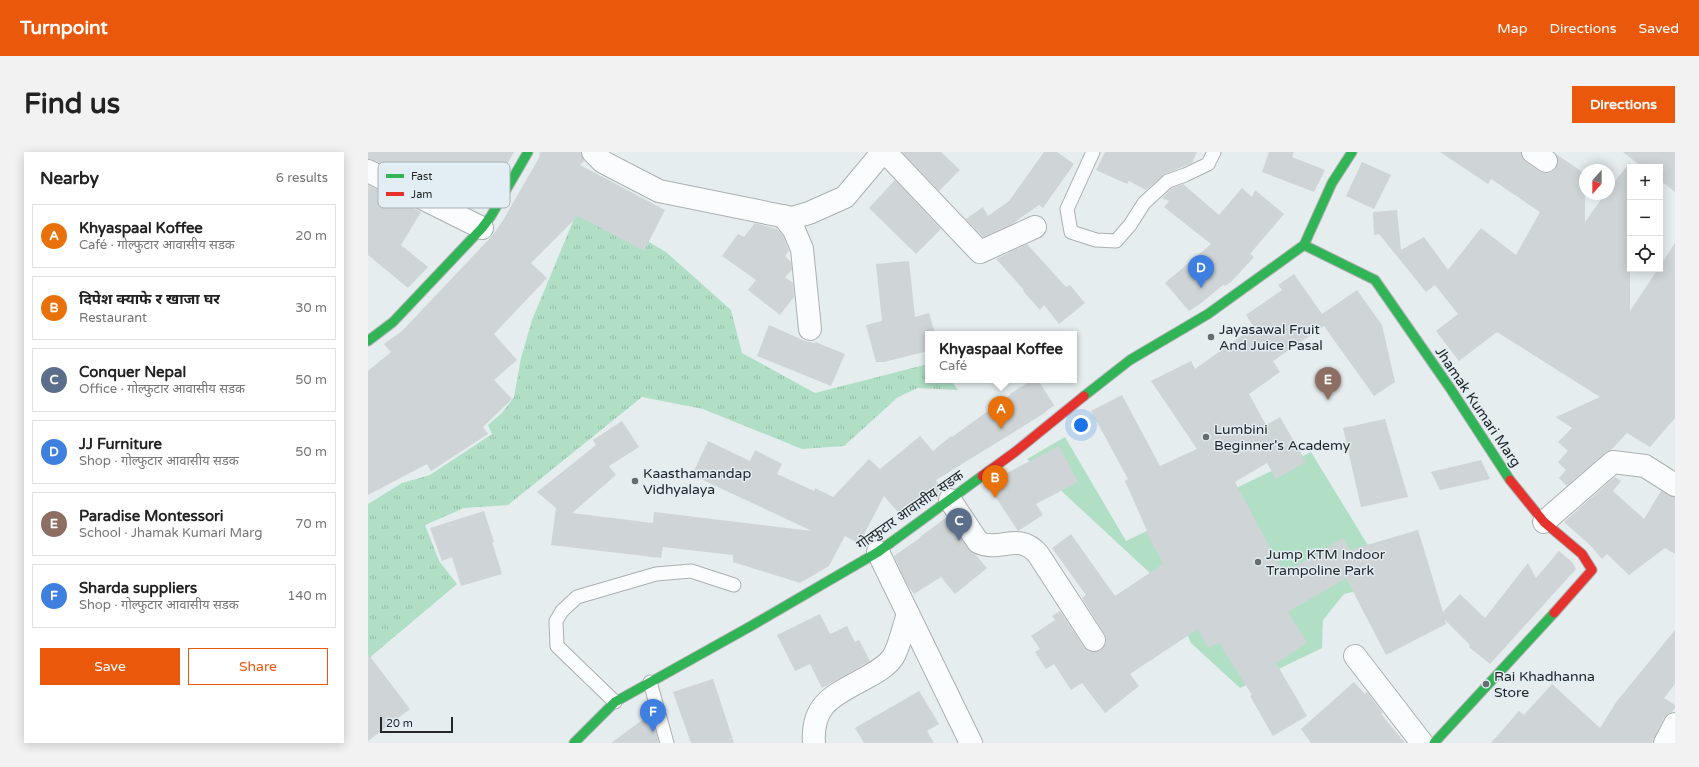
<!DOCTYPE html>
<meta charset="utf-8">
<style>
body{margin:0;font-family:"Varela Round","Noto Sans Devanagari",sans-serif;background:#f2f2f2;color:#222}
.controls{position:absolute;right:12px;top:12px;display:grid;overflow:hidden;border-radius:0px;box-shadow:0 2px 10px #0003}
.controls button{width:36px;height:36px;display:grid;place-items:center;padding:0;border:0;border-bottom:1px solid #e0e0e0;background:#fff;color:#222;font:20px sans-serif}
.compass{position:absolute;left:1211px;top:12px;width:36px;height:36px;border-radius:50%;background:#fff;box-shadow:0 2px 10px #0003;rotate:201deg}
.scale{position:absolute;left:12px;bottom:10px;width:73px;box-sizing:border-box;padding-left:4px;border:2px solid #232729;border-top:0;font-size:11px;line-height:14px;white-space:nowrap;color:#232729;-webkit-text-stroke:3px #e2eef3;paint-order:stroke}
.you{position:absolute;left:713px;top:273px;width:14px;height:14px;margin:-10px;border:3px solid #fff;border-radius:50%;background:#1a73e8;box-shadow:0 0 0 6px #1a73e833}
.badge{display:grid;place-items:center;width:26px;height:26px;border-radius:50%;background:#ea580c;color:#fff;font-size:13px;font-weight:700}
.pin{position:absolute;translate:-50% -33px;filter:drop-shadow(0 1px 2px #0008)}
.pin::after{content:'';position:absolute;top:21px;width:14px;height:12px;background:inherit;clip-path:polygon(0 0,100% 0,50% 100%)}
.popup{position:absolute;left:557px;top:179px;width:152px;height:52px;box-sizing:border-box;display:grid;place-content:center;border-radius:0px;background:#fff;filter:drop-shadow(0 1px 3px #0005);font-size:13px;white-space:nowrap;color:#767676}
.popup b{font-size:15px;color:#222}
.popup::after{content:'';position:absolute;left:50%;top:100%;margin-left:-8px;border:8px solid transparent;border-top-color:#fff}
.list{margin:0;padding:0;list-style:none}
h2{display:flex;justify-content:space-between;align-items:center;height:52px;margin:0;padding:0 16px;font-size:17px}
h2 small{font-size:13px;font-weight:400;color:#767676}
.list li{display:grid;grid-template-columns:26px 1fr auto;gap:12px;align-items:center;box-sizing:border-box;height:64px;margin:0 8px 8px;padding:0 8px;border:1px solid #e0e0e0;border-radius:0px}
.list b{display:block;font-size:15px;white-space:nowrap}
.list p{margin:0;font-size:13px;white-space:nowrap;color:#767676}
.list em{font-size:13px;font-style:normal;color:#767676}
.actions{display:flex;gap:8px;padding:12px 16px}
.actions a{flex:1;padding:9px 0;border:1px solid #ea580c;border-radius:0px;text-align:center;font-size:14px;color:#ea580c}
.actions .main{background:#ea580c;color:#fff}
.icon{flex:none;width:22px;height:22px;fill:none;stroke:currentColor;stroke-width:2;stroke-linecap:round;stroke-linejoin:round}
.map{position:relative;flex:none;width:1307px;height:591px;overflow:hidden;border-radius:0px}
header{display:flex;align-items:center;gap:24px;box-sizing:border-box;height:56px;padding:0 20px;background:#ea580c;color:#fff}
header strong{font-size:19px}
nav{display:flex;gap:22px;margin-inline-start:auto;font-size:14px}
.intro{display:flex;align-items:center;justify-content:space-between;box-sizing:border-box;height:96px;padding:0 24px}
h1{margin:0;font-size:28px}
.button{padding:10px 18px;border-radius:0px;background:#ea580c;color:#fff;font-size:14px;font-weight:700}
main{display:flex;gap:24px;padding:0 24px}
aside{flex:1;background:#fff;border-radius:0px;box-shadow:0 2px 10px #0003}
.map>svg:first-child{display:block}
.grass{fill:url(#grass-tufts)}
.pitch{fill:#b0dfc5}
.building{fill:#cfd4d6}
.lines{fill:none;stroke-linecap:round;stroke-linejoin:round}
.lane-casing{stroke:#abb0b2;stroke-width:15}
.street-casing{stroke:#abb0b2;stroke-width:24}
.fast-casing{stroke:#abb0b2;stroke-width:11}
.jam-casing{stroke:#abb0b2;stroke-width:11}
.lane{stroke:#fbfcfd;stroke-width:13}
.street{stroke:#fbfcfd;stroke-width:22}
.fast{stroke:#30b455;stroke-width:9}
.jam{stroke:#e5322d;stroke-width:9}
.poi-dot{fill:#676c6e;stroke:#e2eef3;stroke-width:1.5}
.labels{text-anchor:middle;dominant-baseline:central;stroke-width:3;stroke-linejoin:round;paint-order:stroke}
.poi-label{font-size:14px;fill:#232729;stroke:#e2eef3;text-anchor:start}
.street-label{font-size:14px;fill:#232729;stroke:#e2eef3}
.key{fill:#e2eef3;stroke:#a9b2b6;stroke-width:1}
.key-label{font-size:11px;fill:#232729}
</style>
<header>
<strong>Turnpoint</strong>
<nav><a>Map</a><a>Directions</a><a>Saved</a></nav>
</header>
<div class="intro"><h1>Find us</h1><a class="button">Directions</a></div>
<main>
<aside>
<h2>Nearby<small>6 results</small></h2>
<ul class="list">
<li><span class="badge" style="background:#e8710a">A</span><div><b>Khyaspaal Koffee</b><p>Café · गोल्फुटार आवासीय सडक</p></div><em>20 m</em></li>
<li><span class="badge" style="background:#e8710a">B</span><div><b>दिपेश क्याफे र खाजा घर</b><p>Restaurant</p></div><em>30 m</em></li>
<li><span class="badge" style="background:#5c6f8a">C</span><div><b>Conquer Nepal</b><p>Office · गोल्फुटार आवासीय सडक</p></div><em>50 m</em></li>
<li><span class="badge" style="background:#3f7fe0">D</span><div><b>JJ Furniture</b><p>Shop · गोल्फुटार आवासीय सडक</p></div><em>50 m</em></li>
<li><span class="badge" style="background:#8d6e63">E</span><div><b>Paradise Montessori</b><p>School · Jhamak Kumari Marg</p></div><em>70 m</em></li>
<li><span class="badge" style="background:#3f7fe0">F</span><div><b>Sharda suppliers</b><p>Shop · गोल्फुटार आवासीय सडक</p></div><em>140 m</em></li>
</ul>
<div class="actions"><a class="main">Save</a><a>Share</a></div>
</aside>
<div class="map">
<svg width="1307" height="591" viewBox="0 0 1307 591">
<defs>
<pattern id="grass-tufts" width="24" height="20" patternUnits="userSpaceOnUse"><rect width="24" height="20" fill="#b0dfc5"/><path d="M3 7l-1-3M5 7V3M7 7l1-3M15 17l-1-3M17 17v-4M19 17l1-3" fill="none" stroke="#97bfa9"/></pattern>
</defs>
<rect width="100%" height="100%" fill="#e6edef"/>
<polygon class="grass" points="213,50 298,100 363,158 374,201 447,241 560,212 560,228 583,228 590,238 550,236 530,245 476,294 434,297 335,257 274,245 140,353 96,356 57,373 71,409 89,432 0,507 0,352 34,331 62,323 124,282 120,273 134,261 146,245 153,206 164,168"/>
<polygon class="pitch" points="697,285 758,389 943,300 1023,431 976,442 955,468 954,496 872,536 823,491 798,436 659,307"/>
<g class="building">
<polygon points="0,0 146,0 115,54 69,35 66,38 6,8 0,7"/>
<polygon points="172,0 213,0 216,9 212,13 297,58 276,99 210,64 163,111 179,126 126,182 149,208 126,228 144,247 115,275 120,282 63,319 59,312 0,343 0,219 23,200 16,192 34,179 124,84 134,70 171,6"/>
<polygon points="534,0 573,0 592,18 571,39"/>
<polygon points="676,0 689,0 706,12 675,56 671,53 644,72 615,85 598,67 615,55 620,64 641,49"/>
<polygon points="737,0 829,0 824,11 797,22 778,38 761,29 759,32 728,18"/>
<polygon points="901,0 926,0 924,5 957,18 946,40 894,20"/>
<polygon points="1072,0 1153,0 1154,6 1158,10 1171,19 1177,21 1184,20 1188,16 1190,10 1188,2 1217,22 1217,70 1237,42 1241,42 1241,37 1262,10 1262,159 1290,117 1292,117 1292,114 1307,91 1307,266 1282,295 1259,281 1243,298 1237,301 1199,334 1191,326 1198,318 1190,310 1200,299 1190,290 1204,276 1188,265 1232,245 1129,180 1091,209 1068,179 1090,162 1067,133 1058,140 1011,82 1006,83 1005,60 1029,58 1033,98 1056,85 1080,118 1113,76 1148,103 1172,60 1123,27 1120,32"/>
<polygon points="1255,0 1307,0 1307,40 1292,28 1292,15 1274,15"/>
<polygon points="994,10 1023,23 1006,57 978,44"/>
<polygon points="527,28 573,77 548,102 501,56"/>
<polygon points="815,32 851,63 874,36 884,45 887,38 916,62 882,102 886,105 863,130 857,134 855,133 832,152 821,159 797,131 843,92 796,55 801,49 794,46 804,36"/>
<polygon points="0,33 53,60 33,93 60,115 40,136 0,103"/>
<polygon points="387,71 409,77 415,84 421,99 417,104 423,110 424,118 417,125 425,131 426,145 412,163 380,138 388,128 354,104 370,82 376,85"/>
<polygon points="659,92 698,135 702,133 717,151 691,172 676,153 672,158 655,139 656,138 628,107"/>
<polygon points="541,109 547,165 561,161 567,182 560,182 560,199 516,210 508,210 498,173 514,169 508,112"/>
<polygon points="926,122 954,162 989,138 1014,173 1027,230 1006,244 956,174 905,209 912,220 881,242 898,273 912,265 938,310 908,327 899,311 867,330 916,421 975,386 982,398 1050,378 1075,460 1092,442 1117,466 1160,411 1168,426 1191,399 1204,410 1208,417 1122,512 1101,495 1102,493 1077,468 1078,472 1018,503 978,426 920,460 939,491 908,511 939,564 905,584 882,544 884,543 851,491 840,496 830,477 762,522 771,534 737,561 714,531 703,538 686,512 678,517 667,500 672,497 663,484 687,468 684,464 692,459 716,495 720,499 727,500 733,498 737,493 738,487 736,481 714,446 718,443 684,396 703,382 747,444 795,412 779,382 780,381 757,329 760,327 723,259 754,243 792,314 829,297 783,229 823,209 827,217 886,175 878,163 914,138 910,133"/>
<polygon points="401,173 437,189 447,191 447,190 477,202 463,234 389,204"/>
<polygon points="664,228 670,228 686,253 675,262 568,328 573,338 535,366 516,344 491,392 477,384 461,414 432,431 365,410 365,403 295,395 293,406 183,393 188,356 169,340 228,293 225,288 254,269 271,295 241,314 248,323 204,361 285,371 286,360 444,379 324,323 340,289 382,309 387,298 414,312 409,322 446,339 447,336 465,345 501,307 512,317 552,284 565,299 583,284 584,285 642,243 642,242"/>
<polygon points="1017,267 1040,345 993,355 975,276"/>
<polygon points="691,294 710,330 668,352 675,363 650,379 621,335 639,321"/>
<polygon points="1113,308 1122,327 1072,338 1063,320"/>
<polygon points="1247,325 1253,329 1245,339 1276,367 1293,339 1307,345 1307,402 1297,396 1261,423 1239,402 1234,407 1222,393 1196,370"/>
<polygon points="116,359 126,390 124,390 134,422 93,434 84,405 74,409 62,376"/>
<polygon points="579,365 600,397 608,403 619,416 587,442 573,425 546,442 539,432 526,404 552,386 552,385"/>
<polygon points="452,462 462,482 479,474 487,490 491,488 502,509 454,536 442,512 427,519 409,483"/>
<polygon points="1307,478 1307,532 1296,546 1307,553 1307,556 1304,560 1300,562 1296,566 1284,591 1123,591 1151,559 1156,563 1184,532 1232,576 1249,549"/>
<polygon points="0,502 42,557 0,589"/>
<polygon points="345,527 366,591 323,591 305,540"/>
<polygon points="986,530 997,542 999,540 1015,561 1013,562 1037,591 943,591 933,577"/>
<polygon points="551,539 571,572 559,579 566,591 496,591 487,576"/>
<polygon points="277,566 288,580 291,591 243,591"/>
</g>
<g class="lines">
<g class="lane-casing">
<g id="lane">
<polyline points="725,0 699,57 703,80 728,88 748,89 762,73 776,51 800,29 817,23 840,12 846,0"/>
<polyline points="282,530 299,591"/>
<polyline points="247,550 189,494 188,469 194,459 209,445 288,422 323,419 366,433"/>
</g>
</g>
<g class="street-casing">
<g id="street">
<polyline points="225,0 235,10 291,39 424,66 441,61 477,45 513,2 520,3 612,100 667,75"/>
<polyline points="1165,0 1178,9"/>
<polyline points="0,19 114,76"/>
<polyline points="415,64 426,78 434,97 442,177"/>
<path d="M582 348 610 390C632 401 650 379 670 402L726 488"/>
<polyline points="1176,370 1245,310 1277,314 1307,333"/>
<polyline points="510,400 603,591"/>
<polyline points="987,504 1054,591"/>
<path d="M446 591C443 549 470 542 501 524 510 519 519 514 525 505 531 496 536 473 540 462"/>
<polyline points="1297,591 1307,572"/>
</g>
</g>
<g class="fast-casing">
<g id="fast">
<polyline points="936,93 1007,128 1082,236 1142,328"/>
<polyline points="0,189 25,170 114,76 123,64 160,0"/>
<polyline points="716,244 762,208 840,162 936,93 964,31 984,0"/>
<polyline points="206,591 247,550 383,474 510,400 614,324"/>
<polyline points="1066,591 1186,461"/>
</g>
</g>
<g class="jam-casing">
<g id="jam">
<polyline points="614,324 647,300 716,244"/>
<polyline points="1142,328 1176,370 1214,402 1224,418 1186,461"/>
</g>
</g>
<use href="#lane" class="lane"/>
<use href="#street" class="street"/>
<use href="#fast" class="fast"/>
<use href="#jam" class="jam"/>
</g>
<g class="poi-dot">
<circle cx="843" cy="185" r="4"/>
<circle cx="838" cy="285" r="4"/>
<circle cx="267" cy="329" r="4"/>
<circle cx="890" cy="410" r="4"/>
<circle cx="1118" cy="532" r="4"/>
</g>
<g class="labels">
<g class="poi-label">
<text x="851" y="177">Jayasawal Fruit<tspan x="851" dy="16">And Juice Pasal</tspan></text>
<text x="846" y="277">Lumbini<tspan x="846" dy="16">Beginner's Academy</tspan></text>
<text x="275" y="321">Kaasthamandap<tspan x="275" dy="16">Vidhyalaya</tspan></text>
<text x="898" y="402">Jump KTM Indoor<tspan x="898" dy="16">Trampoline Park</tspan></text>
<text x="1126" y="524">Rai Khadhanna<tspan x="1126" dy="16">Store</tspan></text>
</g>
<g class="street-label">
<text transform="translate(1110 255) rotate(56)">Jhamak Kumari Marg</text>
<text transform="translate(542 358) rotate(-35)">गोल्फुटार आवासीय सडक</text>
</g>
</g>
<rect x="10" y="10" width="132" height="46" rx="6" class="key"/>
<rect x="18" y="22" width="18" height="4" fill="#30b455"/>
<rect x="18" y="40" width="18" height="4" fill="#e5322d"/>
<g class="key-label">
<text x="43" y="28">Fast</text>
<text x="43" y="46">Jam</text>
</g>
</svg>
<div class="controls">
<button>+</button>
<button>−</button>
<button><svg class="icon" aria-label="locate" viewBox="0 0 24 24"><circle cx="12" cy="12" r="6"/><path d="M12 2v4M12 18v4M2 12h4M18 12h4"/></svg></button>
</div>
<svg class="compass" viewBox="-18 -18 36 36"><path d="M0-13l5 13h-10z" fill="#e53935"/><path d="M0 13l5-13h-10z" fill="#767676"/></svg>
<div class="scale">20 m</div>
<div class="you"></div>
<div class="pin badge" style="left:633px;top:277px;background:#e8710a">A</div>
<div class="popup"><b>Khyaspaal Koffee</b>Café</div>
<div class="pin badge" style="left:627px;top:346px;background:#e8710a">B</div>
<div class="pin badge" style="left:591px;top:389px;background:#5c6f8a">C</div>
<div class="pin badge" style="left:833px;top:136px;background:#3f7fe0">D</div>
<div class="pin badge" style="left:960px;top:248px;background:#8d6e63">E</div>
<div class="pin badge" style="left:285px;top:580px;background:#3f7fe0">F</div>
</div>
</main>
